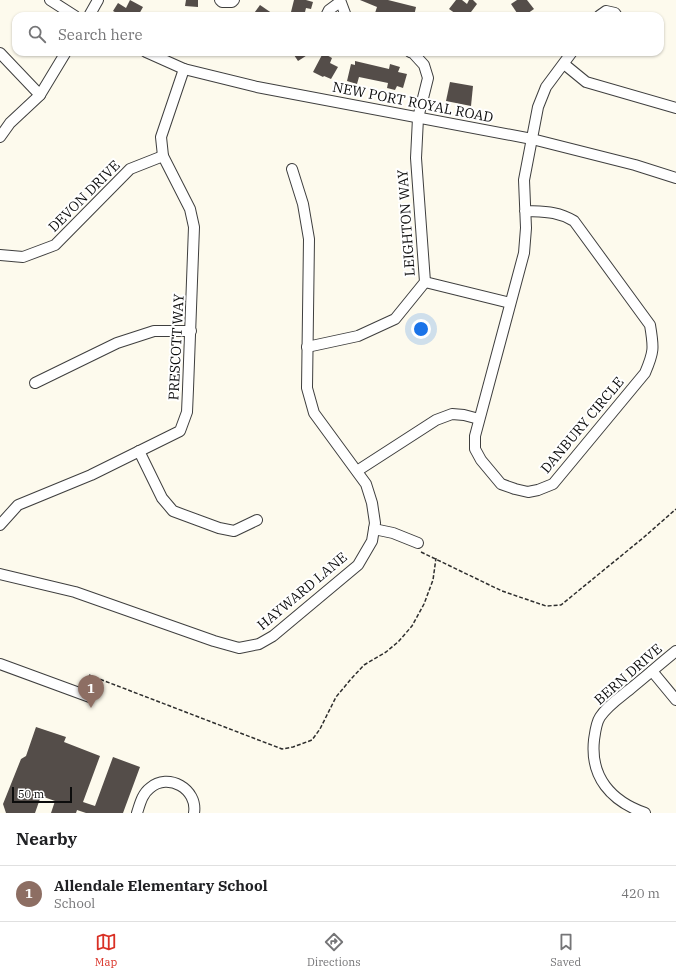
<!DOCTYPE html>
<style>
body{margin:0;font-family:"IBM Plex Serif",serif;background:#f2f2f2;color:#202124}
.scale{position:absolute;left:12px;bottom:10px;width:60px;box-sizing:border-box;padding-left:4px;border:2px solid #0c0c0c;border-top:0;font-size:11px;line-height:14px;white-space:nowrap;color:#0c0c0c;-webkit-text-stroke:3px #fff;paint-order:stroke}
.you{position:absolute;left:421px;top:329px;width:14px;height:14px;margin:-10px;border:3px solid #fff;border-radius:50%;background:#1a73e8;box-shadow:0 0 0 6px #1a73e833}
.badge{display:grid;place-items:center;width:26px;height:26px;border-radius:50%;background:#d93025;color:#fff;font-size:13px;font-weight:700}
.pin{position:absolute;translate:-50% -33px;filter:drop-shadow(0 1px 2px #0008)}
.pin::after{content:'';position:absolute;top:21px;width:14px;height:12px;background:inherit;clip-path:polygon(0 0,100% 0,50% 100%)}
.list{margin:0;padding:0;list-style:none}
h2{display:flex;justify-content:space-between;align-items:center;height:52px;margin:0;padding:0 16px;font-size:17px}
h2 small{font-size:13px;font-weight:400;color:#757577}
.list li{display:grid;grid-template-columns:26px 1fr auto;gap:12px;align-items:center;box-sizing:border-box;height:56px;padding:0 16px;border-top:1px solid #e0e0e0}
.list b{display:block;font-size:15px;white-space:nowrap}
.list p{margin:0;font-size:13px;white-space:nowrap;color:#757577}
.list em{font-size:13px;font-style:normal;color:#757577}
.icon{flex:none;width:22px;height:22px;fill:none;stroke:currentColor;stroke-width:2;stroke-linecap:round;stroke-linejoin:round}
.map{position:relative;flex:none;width:676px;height:813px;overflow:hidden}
.search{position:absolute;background:#fff;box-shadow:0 1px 3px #0004;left:12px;right:12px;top:12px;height:44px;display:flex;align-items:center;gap:10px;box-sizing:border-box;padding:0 14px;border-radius:12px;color:#757577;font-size:15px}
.sheet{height:108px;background:#fff}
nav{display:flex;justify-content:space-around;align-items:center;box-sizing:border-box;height:56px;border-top:1px solid #e0e0e0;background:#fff;font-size:11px;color:#757577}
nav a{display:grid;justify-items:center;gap:2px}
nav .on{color:#d93025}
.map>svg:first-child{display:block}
.building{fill:#544d49}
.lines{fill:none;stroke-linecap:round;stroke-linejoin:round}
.minor-casing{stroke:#3f3f3f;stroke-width:12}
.path{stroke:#2e2e2e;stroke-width:1.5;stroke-dasharray:4 2;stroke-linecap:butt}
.minor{stroke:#fff;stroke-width:10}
.labels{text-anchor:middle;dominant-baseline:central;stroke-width:4;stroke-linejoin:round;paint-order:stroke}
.street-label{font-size:14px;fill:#0c0c0c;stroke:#fff}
</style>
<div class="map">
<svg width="676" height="813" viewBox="0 0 676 813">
<rect width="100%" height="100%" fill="#fdfaed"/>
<g class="building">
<polygon points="130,0 143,7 138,16 122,16 113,11 118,3 126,8"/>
<polygon points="186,0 198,0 198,7 185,6"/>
<polygon points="294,0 306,0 313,2 311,9 306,8 304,16 290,16"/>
<polygon points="360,0 388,0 416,7 414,16 374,16 377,7"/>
<polygon points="456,0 462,0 467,4 469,0 473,0 477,4 468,16 459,16 449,9"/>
<polygon points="517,0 527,0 534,9 524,16 519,16 511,4"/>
<polygon points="260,5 276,16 252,16"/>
<polygon points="292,52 312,52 298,61"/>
<polygon points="323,53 332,58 330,63 338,67 331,79 324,76 323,77 313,72"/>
<polygon points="355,61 389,69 390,64 400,67 398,72 407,74 403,88 397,86 395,90 387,88 388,83 359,77 357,84 347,81 351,64 355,65"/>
<polygon points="450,82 473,86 471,106 446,101"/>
<polygon points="36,727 66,737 64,742 100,756 83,802 95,806 113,757 140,767 123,813 86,813 77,810 76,813 51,813 55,801 41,796 35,813 6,813 3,804 21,759 26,756"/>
</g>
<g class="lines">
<g class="minor-casing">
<g id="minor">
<polyline points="50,0 75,16"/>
<polyline points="220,0 222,2 232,2 234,0"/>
<polyline points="340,0 346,16"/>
<polyline points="89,16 98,0"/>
<polyline points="326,16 329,10 340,2"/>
<polyline points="599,16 606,11 615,13 617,16"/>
<polyline points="146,52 184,69 257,87 532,139 635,165 676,178"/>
<polyline points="0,53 40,95"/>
<polyline points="564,64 586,82 676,108"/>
<polyline points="0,137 10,123 40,95 66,52"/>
<path d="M525 211C545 212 557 211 574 221L650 325C654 348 654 352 645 373L553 484 538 490 528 492 515 489 501 484 481 460 475 449V436L524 253 526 228 524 180 538 107 546 87 572 52"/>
<polyline points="0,255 23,257 55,245 130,169 163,156"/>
<polyline points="425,282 510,303"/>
<polyline points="307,347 358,336 395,319 425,282 416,158 418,118 428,78 424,65 413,53 410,52"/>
<polyline points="35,383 117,343 154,331 191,331"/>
<polyline points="139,451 162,498 173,511 219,528 234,531 257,520"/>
<polyline points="357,471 436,420 452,414 464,415 479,419"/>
<polyline points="0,525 18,505 91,475 180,431 187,412 188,389 194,227 190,209 163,156 161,137 184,69"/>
<polyline points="374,529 393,533 418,543"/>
<polyline points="0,574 75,592 214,641 239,648 259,644 273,636 358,565 372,541 375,523 372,503 366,484 314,413 307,388 309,239 303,204 292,169"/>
<polyline points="0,664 90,697"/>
<polyline points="652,671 676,700"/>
<path d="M137 813C140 804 142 794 150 788 168 772 198 789 194 813"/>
<path d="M645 813C611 801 590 777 594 740 595 733 596 723 600 717 607 706 619 698 629 690 645 677 660 664 676 651"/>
</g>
</g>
<g class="path">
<polyline points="421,552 502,591 546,606 561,605 643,538 676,509"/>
<polyline points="89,675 282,749 293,747 312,740 320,729 336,697 351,679 364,665 386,652 398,642 412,626 424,604 433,580 436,558"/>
</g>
<use href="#minor" class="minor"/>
</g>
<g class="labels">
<g class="street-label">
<text transform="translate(413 102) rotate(11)">NEW PORT ROYAL ROAD</text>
<text transform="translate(84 196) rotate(-45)">DEVON DRIVE</text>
<text transform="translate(406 223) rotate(-94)">LEIGHTON WAY</text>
<text transform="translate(176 347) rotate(-87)">PRESCOTT WAY</text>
<text transform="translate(582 425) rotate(-50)">DANBURY CIRCLE</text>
<text transform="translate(302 591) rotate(-40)">HAYWARD LANE</text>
<text transform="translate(628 674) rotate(-41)">BERN DRIVE</text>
</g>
</g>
</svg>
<div class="scale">50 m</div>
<div class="you"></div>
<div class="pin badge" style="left:91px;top:708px;background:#8d6e63">1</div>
<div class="search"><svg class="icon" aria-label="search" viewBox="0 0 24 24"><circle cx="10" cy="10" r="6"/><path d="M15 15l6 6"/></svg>Search here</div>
</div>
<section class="sheet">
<h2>Nearby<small></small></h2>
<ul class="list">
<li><span class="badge" style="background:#8d6e63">1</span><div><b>Allendale Elementary School</b><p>School</p></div><em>420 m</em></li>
</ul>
</section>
<nav>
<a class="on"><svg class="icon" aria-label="map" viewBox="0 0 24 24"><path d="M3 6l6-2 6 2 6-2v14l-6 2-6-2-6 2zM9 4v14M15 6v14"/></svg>Map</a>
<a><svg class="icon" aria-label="directions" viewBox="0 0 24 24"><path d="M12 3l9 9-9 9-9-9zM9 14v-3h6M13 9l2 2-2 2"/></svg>Directions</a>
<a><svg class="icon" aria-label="saved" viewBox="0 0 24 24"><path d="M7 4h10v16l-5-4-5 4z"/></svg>Saved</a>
</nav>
